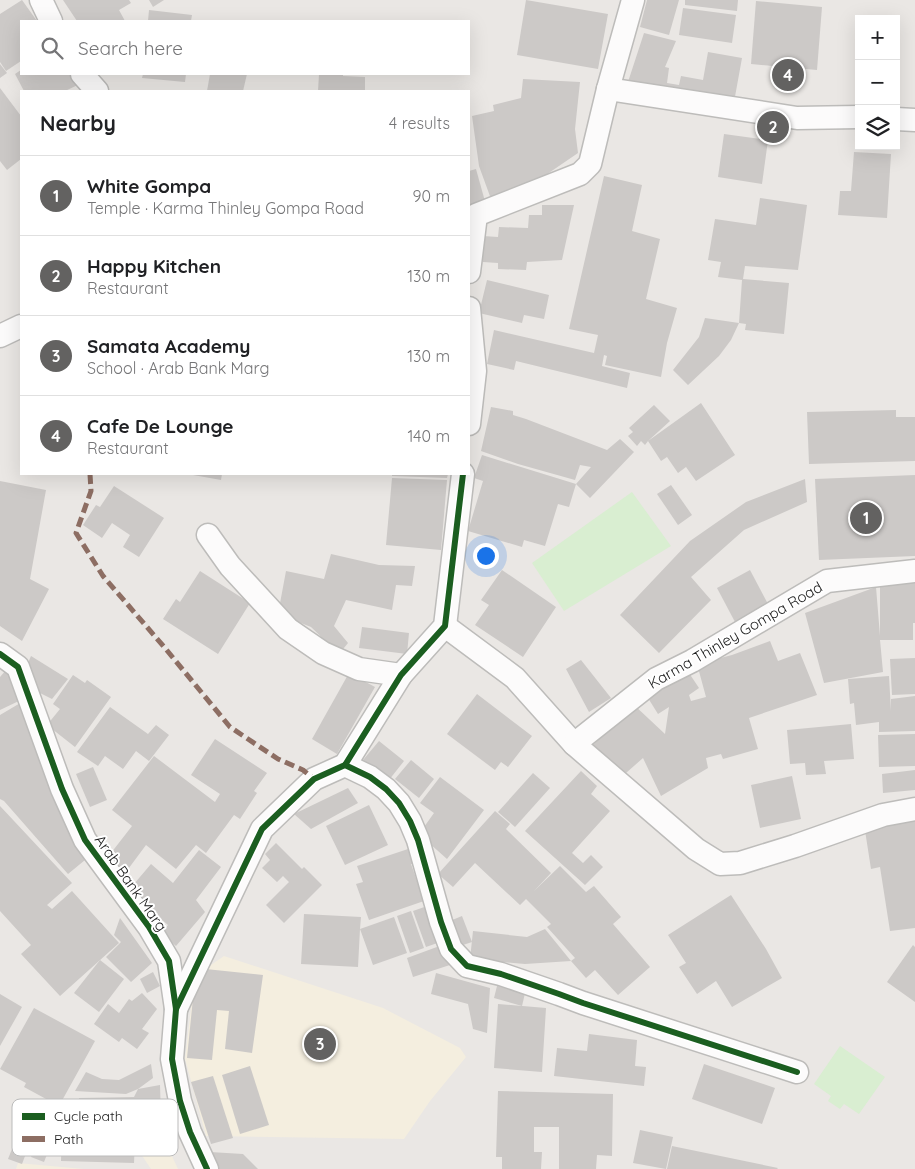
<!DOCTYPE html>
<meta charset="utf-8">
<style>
body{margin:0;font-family:Quicksand,sans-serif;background:#f2f2f2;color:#202124}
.controls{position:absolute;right:15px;top:15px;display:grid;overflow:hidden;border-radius:0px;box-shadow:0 5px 20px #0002}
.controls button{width:45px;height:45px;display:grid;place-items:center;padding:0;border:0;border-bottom:1px solid #e0e0e0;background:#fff;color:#202124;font:25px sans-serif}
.you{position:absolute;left:485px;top:555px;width:18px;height:18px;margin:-12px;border:4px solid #fff;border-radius:50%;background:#1a73e8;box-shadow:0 0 0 8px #1a73e833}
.badge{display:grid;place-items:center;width:32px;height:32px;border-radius:50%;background:#636261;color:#fff;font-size:16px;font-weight:700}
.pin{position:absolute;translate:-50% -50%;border:2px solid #fff;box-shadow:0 1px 5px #0006}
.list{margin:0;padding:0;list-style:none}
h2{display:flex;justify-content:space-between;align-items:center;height:65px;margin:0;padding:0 20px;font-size:21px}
h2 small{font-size:16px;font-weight:400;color:#757577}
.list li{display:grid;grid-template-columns:32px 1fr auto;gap:15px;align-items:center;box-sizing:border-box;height:80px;padding:0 20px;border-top:1px solid #e0e0e0}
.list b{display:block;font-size:19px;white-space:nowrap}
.list p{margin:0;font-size:16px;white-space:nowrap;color:#757577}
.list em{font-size:16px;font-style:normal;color:#757577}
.icon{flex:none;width:28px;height:28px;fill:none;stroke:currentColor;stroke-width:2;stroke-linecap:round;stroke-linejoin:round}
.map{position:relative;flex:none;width:915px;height:1169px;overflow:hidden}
.search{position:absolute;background:#fff;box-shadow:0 5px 20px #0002;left:20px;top:20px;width:450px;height:55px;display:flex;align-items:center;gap:12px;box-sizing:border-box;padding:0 18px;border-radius:0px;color:#757577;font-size:19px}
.panel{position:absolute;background:#fff;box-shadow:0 5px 20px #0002;left:20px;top:90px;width:450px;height:385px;border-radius:0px}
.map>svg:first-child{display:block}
.education{fill:#f4eedf}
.park{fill:#d9eed1}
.building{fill:#ccc9c7}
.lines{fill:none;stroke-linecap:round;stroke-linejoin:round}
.street-casing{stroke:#bdbcba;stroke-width:25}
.street{stroke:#fcfbfb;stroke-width:22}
.quiet{stroke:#8d6e63;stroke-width:5;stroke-dasharray:10 5;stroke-linecap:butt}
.cycleway-casing{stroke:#fff;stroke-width:9}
.cycleway{stroke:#1b5e20;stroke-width:6}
.labels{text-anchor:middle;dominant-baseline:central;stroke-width:4;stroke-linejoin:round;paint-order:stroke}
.street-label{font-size:15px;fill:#1b1b1b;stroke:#fff}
.key{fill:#fff;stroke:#bbb;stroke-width:1}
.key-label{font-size:14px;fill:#1b1b1b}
</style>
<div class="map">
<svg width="915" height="1169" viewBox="0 0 915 1169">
<rect width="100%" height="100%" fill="#eae7e4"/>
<g class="education">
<polygon points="224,956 383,1008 460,1048 466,1057 430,1101 404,1139 206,1136 185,1059 195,976"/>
<polygon points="155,1119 178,1169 151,1169 126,1132"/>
<polygon points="18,1163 84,1169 16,1169"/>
</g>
<g class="park">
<polygon points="632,492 671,546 564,611 532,563"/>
<polygon points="840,1046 885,1077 859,1114 844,1104 840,1109 828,1101 831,1096 814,1084"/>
</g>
<g class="building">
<polygon points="22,0 37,21 21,21 21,61 6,71 0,62 0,14"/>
<polygon points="63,0 129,0 131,3 119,10 125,21 77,21"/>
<polygon points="149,0 164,0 153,7"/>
<polygon points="526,0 608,14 598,69 517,55"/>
<polygon points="647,0 679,0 669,35 640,27"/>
<polygon points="685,0 738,0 737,11 685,5"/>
<polygon points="756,1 822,7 817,70 751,64"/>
<polygon points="683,8 736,15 732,43 679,35"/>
<polygon points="149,10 192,15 191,21 148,21"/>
<polygon points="644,33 676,41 665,67 669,68 667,83 679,85 681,76 703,80 708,52 742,58 734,102 627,85"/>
<polygon points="0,64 7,73 0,78"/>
<polygon points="21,70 21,74 75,74 80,84 65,91 24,91 15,74"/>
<polygon points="143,74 186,74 185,82 142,78"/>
<polygon points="210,74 247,74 243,91 207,91"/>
<polygon points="319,74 343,74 343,76 365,77 365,91 318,91"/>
<polygon points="523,79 580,82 575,129 578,153 537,181 491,199 479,166 472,116 494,111 493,105 521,98"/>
<polygon points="0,88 21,116 21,159 7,170 0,161"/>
<polygon points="724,134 768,140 762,184 718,177"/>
<polygon points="854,152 891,154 887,218 838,215 840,191 851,191"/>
<polygon points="476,169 486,205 469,209 469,171"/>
<polygon points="604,176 642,185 632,231 660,239 646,299 677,308 667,343 661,377 605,365 607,356 604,355 602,366 630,373 627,388 516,361 514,370 487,364 494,330 594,353 598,335 569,329"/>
<polygon points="760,198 807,205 798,270 745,266 743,279 789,283 784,334 745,330 746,324 739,323 731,340 719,356 688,385 673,370 699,337 705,318 739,323 742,280 718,277 721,262 708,260 715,219 756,225"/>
<polygon points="542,205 574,205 562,260 527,262 526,270 498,269 498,263 483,262 483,236 498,237 499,227 528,228 529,215 542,215"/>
<polygon points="487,280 549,295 544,319 524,315 522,323 479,313"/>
<polygon points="701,403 735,455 696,481 686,467 678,473 667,457 661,461 648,441 645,445 641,441 637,446 628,436 633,432 629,428 654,405 670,421 648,441"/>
<polygon points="491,407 513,411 513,415 526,419 607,450 620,439 634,452 590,498 576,484 591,467 580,465 575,480 518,464 481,451"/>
<polygon points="896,410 896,417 915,417 915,461 809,464 807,412"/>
<polygon points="482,455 576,484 569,507 558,504 545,546 524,540 522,547 468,531 483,481 474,478"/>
<polygon points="193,474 222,474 221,480 193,475"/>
<polygon points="392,474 448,474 447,478 392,476"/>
<polygon points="915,475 915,556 819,560 815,479"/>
<polygon points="392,478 447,480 441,550 386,545"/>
<polygon points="805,479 807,502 744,530 691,577 711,600 659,653 620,615 690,541 746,502"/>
<polygon points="0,481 46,490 30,579 49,589 22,641 0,626"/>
<polygon points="671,485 692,515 678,525 657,494"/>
<polygon points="114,486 164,518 139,557 123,547 130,535 112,523 102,538 83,525 96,505 100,507"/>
<polygon points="331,554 379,565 415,566 412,586 396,585 392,610 346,600 334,626 348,643 339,654 311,627 278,614 286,571 324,579"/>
<polygon points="502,570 556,607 523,657 475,625 489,605 481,600"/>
<polygon points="750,570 768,604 735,622 717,588"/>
<polygon points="200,571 250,603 218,654 163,619 176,599 180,602"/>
<polygon points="880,583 915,583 915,623 913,623 913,640 880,640 883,672 824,683 805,613 876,587 880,636"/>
<polygon points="362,627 409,633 407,654 359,648"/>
<polygon points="770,641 778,661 800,653 817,695 749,718 758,749 723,759 721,754 706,758 708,768 661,796 643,758 626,773 592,746 633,704 665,734 669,707 658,714 648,698 689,673 699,688 689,695 691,701 706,697 697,664 732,655"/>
<polygon points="31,656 68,679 52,699 34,690 25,670"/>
<polygon points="915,658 915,694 892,695 890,659"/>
<polygon points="581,660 611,698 589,712 566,669"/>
<polygon points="6,670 23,699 0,710 0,677"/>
<polygon points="349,673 375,687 337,754 312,739"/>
<polygon points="73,675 85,683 87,680 111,697 75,747 47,725 60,709 53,704"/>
<polygon points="889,676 891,711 891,699 915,696 915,731 879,732 879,722 856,725 854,703 850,704 848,679"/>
<polygon points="477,694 532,736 508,767 501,762 495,770 447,734"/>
<polygon points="22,702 85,860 68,874 4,801 0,799 0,715"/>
<polygon points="110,707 148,734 156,725 169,735 149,761 136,751 123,769 105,756 98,766 77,752"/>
<polygon points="851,724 854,759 824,761 826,774 806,775 805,763 790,764 787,730"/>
<polygon points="915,734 915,766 879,767 878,735"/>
<polygon points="215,739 267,773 254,791 257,793 240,819 234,815 206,853 196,845 176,869 146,845 123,876 104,862 132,826 112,810 154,756 215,802 220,794 191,775"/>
<polygon points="379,741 404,761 389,780 363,760"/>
<polygon points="411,760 434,779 419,798 395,779"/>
<polygon points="93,767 107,800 90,807 76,774"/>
<polygon points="915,770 915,790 883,793 882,774"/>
<polygon points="581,771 597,786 591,794 610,811 572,853 583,863 591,855 603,867 585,885 525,831"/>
<polygon points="533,773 550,788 515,827 498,812"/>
<polygon points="792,776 801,819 760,828 751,785"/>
<polygon points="440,777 484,810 447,859 419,834 434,813 420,803"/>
<polygon points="348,788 358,803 311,829 294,814"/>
<polygon points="369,805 388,845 345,865 326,826"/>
<polygon points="0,806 72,883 47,905 52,909 72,891 119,943 60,996 21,954 31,945 0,911"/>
<polygon points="495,811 510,824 506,829 551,873 534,891 560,866 586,892 594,886 621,917 613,924 650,967 618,995 595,970 586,978 571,961 575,958 547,927 551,924 526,899 520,905 475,863 453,887 438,874"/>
<polygon points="915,817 915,928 890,931 880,867 871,869 864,824"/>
<polygon points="276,843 302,869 304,867 322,885 284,923 266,905 289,882 283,876 277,882 262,868 270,860 265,854"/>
<polygon points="408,849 413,864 411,864 424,901 369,920 356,884 363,882 357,866"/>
<polygon points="199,850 221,867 196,900 205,912 176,946 161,933 168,925 132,894 138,888 134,884 151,864 173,883"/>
<polygon points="731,895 766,949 782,978 732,1007 716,981 697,994 679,967 686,963 668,935"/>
<polygon points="430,905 443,941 426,947 413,911"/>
<polygon points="411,911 424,948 410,953 397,916"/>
<polygon points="304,914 361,917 360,929 394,917 407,953 373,965 360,929 358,967 301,964"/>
<polygon points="462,916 472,942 454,948 445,923"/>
<polygon points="120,918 152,963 131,982 106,957 121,942 114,935"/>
<polygon points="545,929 571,961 525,964 470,959 473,931 527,937"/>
<polygon points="445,944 453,964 413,977 407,958"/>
<polygon points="913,945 915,947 915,1002 887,982"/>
<polygon points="100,960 124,979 99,1012 74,993"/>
<polygon points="196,968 263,975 252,1053 225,1049 229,1011 217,1010 212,1060 187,1058"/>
<polygon points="153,972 160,986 147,993 140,979"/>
<polygon points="436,973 490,988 487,1033 473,1029 468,1004 431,994"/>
<polygon points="498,982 526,989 522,1006 494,998"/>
<polygon points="142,993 157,1009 142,1029 149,1033 137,1049 122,1038 119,1042 94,1024 108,1004 119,1013 129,999 132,1001"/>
<polygon points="0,994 22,1007 0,1046"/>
<polygon points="498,1004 546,1008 542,1072 494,1068"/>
<polygon points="34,1008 95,1041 59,1106 24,1087 26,1083 0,1069"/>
<polygon points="589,1034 637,1040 635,1066 646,1067 644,1086 554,1076 557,1048 587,1051"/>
<polygon points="151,1064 153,1078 138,1089 126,1094 75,1091 86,1072 102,1079 119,1080"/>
<polygon points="704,1064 775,1088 762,1124 692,1099"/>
<polygon points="250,1066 269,1125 240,1134 222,1075"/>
<polygon points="213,1076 233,1138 211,1144 191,1082"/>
<polygon points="160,1085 161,1117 136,1119 134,1163 61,1161 62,1117 80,1117 79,1098 134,1097 138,1089"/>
<polygon points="498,1091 613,1094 612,1156 597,1155 596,1169 559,1169 559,1127 534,1127 534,1152 542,1152 541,1169 502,1169 502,1157 496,1157"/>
<polygon points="52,1104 65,1109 44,1162 31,1157"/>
<polygon points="28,1109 41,1114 22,1164 8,1159"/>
<polygon points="640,1130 673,1137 666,1169 633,1163"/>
<polygon points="672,1146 778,1168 777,1169 667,1169"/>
<polygon points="210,1152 243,1154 258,1169 215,1169"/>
</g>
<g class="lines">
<g class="street-casing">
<g id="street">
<polyline points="41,0 51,21"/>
<polyline points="82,74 97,91"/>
<polyline points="608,89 797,118 859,117"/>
<polyline points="896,119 915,120"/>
<polyline points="469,272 476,215 580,174 590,164 608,89 633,0"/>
<polyline points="469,308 475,371 469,424"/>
<polyline points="0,336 21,326"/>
<polyline points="208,535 230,566 288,629 323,653 359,669 401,675"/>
<polyline points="445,626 515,678 574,744 696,849 720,864 740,863 795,846 883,815 915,809"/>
<polyline points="0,654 18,667 62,789 85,840 149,927 169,961 176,1009 172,1059 180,1101 190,1132 207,1169"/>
<polyline points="574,744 656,679 692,661 827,581 915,571"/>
<polyline points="345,765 370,777 386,789 399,803 410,821 418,840 441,922 451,949 467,966 501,974 559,994 583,1003 797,1072"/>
<polyline points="176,1009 262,829 314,779 345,765 401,675 445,626 463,474"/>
</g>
</g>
<use href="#street" class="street"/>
<polyline class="quiet" points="90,474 91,491 76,533 103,576 165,648 230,727 278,759 303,770 314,779"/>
<g class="cycleway-casing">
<g id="cycleway">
<polyline points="0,654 18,667 62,789 85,840 149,927 169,961 176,1009 172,1059 180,1101 190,1132 207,1169"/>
<polyline points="345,765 370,777 386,789 399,803 410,821 418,840 441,922 451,949 467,966 501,974 559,994 583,1003 797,1072"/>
<polyline points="176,1009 262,829 314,779 345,765 401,675 445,626 463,474"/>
</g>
</g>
<use href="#cycleway" class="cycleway"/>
</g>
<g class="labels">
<g class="street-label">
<text transform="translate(735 635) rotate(-30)">Karma Thinley Gompa Road</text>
<text transform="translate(131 883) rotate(55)">Arab Bank Marg</text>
</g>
</g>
<rect x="12" y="1099" width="166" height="57" rx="8" class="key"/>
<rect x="22" y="1113" width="23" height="7" fill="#1b5e20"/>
<rect x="22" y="1136" width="23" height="6" fill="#8d6e63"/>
<g class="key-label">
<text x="54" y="1121">Cycle path</text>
<text x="54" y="1144">Path</text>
</g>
</svg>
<div class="controls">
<button>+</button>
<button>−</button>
<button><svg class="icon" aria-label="layers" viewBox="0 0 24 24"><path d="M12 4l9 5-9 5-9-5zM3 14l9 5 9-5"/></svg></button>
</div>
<div class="you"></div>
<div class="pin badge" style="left:866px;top:518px">1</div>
<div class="pin badge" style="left:773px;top:127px">2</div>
<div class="pin badge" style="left:320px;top:1044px">3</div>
<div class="pin badge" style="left:788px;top:75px">4</div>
<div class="search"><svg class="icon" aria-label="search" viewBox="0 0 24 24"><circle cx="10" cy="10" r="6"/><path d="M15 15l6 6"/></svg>Search here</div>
<section class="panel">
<h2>Nearby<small>4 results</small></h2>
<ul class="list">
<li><span class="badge">1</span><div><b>White Gompa</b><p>Temple · Karma Thinley Gompa Road</p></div><em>90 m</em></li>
<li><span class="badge">2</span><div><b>Happy Kitchen</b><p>Restaurant</p></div><em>130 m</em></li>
<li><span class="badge">3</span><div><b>Samata Academy</b><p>School · Arab Bank Marg</p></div><em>130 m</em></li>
<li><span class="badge">4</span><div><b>Cafe De Lounge</b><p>Restaurant</p></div><em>140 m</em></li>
</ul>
</section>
</div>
